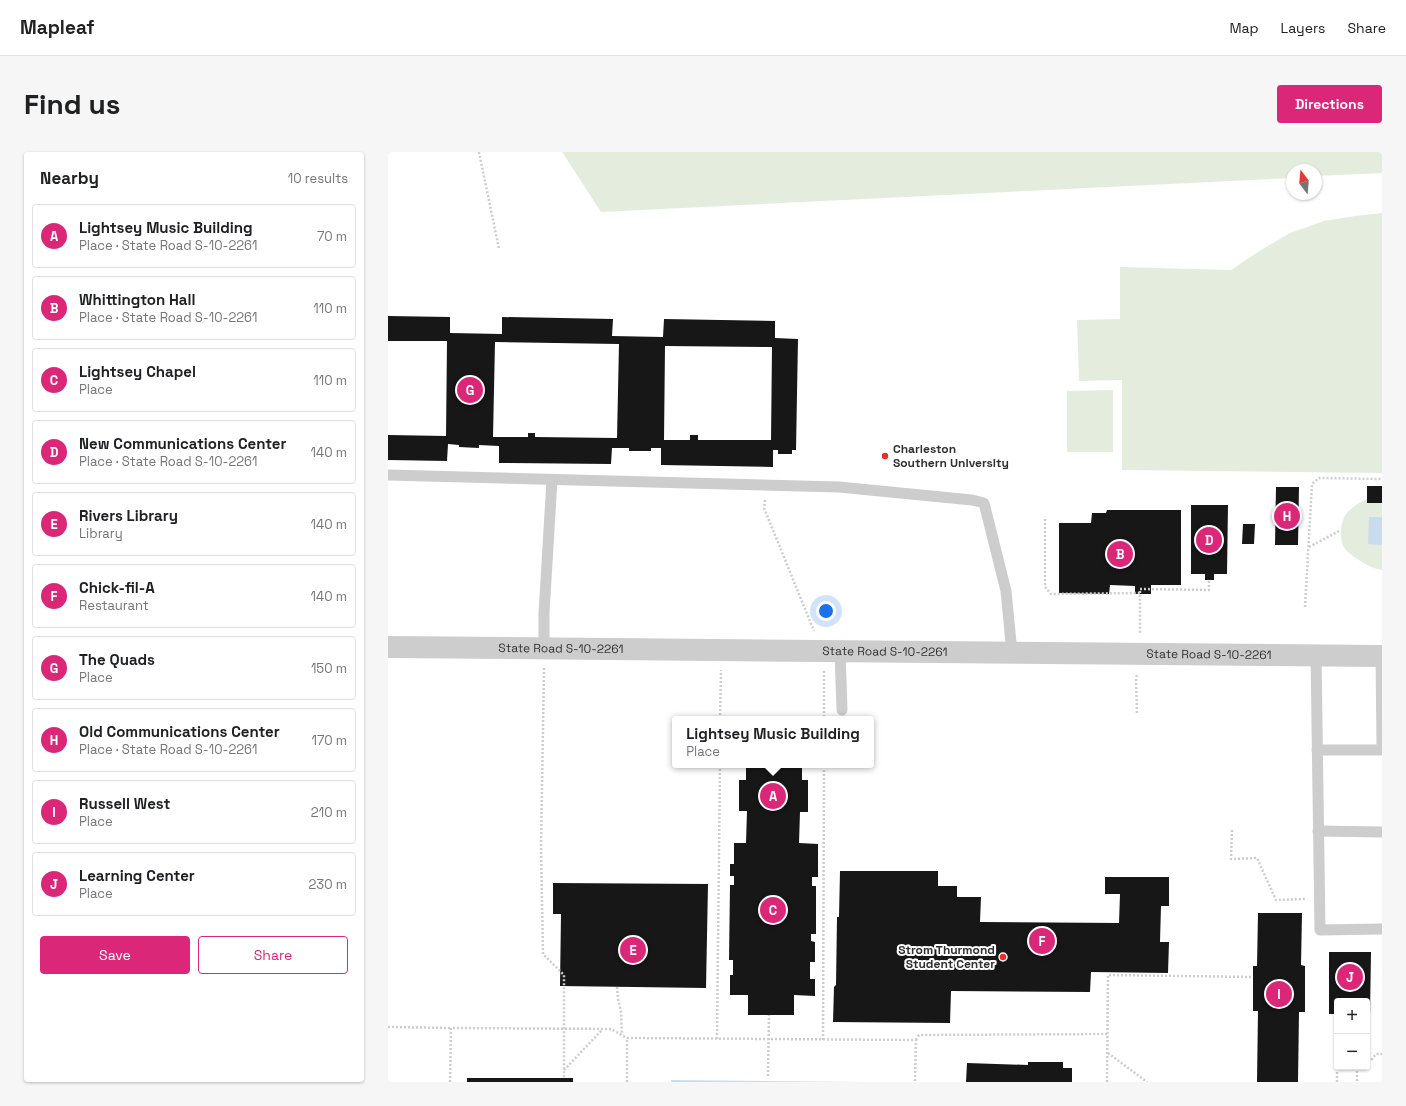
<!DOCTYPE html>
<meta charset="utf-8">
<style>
body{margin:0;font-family:"Space Grotesk",sans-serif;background:#f6f6f6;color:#202124}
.controls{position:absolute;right:12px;bottom:12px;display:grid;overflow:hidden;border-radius:4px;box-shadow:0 1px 3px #0004}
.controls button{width:36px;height:36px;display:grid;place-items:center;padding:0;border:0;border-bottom:1px solid #e0e0e0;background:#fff;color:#202124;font:20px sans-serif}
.compass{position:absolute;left:898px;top:12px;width:36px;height:36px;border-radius:50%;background:#fff;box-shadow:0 1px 3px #0004;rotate:344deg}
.you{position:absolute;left:438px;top:459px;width:14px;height:14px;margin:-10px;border:3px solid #fff;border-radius:50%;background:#1a73e8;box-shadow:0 0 0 6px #1a73e833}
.badge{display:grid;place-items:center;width:26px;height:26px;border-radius:50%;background:#db2777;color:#fff;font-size:13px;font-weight:700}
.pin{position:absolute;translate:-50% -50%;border:2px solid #fff;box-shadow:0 1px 4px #0006}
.popup{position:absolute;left:284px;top:564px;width:202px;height:52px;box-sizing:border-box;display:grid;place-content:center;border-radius:4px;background:#fff;filter:drop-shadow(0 1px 3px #0005);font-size:13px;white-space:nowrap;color:#757577}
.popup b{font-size:15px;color:#202124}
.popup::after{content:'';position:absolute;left:50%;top:100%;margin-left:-8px;border:8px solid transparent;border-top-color:#fff}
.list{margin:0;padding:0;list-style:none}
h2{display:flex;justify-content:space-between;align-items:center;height:52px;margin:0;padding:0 16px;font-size:17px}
h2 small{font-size:13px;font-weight:400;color:#757577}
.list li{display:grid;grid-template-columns:26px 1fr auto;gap:12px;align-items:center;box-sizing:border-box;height:64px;margin:0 8px 8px;padding:0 8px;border:1px solid #e0e0e0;border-radius:4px}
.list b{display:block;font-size:15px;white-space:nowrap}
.list p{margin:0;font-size:13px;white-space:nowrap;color:#757577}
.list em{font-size:13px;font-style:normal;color:#757577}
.actions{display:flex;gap:8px;padding:12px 16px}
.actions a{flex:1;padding:9px 0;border:1px solid #db2777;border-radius:4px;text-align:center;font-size:14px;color:#db2777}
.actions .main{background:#db2777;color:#fff}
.map{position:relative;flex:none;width:994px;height:930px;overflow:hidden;border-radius:4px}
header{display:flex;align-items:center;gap:24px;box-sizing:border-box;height:56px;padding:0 20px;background:#fff;border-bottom:1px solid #e0e0e0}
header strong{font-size:19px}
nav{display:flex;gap:22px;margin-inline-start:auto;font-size:14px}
.intro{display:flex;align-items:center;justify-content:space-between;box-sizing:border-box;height:96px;padding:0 24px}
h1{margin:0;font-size:28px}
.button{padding:10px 18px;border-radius:4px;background:#db2777;color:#fff;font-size:14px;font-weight:700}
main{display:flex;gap:24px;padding:0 24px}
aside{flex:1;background:#fff;border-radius:4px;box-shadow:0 1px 3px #0004}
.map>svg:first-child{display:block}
.green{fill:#e4eddd}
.water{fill:#c8dcee}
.building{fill:#171717;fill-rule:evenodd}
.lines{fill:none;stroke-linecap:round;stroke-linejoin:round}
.path{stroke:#cdcdcd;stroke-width:2.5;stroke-dasharray:2 2;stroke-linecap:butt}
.service{stroke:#cdcdcd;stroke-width:11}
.minor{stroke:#cdcdcd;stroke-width:22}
.poi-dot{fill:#ef2c29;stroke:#fff;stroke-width:1.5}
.labels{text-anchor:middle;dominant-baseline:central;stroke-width:4;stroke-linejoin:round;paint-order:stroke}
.poi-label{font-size:12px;font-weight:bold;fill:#303030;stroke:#fff;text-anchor:start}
.street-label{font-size:12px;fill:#303030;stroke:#fff}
</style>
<header>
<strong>Mapleaf</strong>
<nav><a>Map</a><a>Layers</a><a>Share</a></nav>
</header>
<div class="intro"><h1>Find us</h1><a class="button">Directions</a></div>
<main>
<aside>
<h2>Nearby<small>10 results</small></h2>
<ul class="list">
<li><span class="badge">A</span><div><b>Lightsey Music Building</b><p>Place · State Road S-10-2261</p></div><em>70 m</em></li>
<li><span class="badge">B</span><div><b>Whittington Hall</b><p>Place · State Road S-10-2261</p></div><em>110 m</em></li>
<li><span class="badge">C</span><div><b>Lightsey Chapel</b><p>Place</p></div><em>110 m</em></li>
<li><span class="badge">D</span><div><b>New Communications Center</b><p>Place · State Road S-10-2261</p></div><em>140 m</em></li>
<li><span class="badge">E</span><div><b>Rivers Library</b><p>Library</p></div><em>140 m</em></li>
<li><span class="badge">F</span><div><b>Chick-fil-A</b><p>Restaurant</p></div><em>140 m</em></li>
<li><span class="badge">G</span><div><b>The Quads</b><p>Place</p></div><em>150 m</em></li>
<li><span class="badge">H</span><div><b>Old Communications Center</b><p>Place · State Road S-10-2261</p></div><em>170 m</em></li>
<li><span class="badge">I</span><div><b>Russell West</b><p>Place</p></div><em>210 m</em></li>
<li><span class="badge">J</span><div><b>Learning Center</b><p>Place</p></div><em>230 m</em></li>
</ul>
<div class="actions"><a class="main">Save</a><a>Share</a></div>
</aside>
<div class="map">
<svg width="994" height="930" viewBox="0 0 994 930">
<rect width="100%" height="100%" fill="#fff"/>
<g class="green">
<polygon points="174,0 994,0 994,21 928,24 928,18 904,18 904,26 213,60"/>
<polygon points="994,61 994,321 734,318 734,228 691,229 689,168 732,167 732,115 843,118 873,98 902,81 936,69 967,64"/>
<polygon points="725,238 725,300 679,300 679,239"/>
<path d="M979 347V351H994V418C986 417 981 414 974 410 968 406 959 401 955 394 953 389 953 383 953 378 954 361 965 354 979 347Z"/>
</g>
<g class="water">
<polygon points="981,365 994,365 994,393 980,392"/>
<polygon points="283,928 477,930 283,930"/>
</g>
<g class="building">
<path d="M0 164 62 165V181L114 182V165L225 167 224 184 275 185 276 167 387 169V186L410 187 408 298H404V302H390V298H385V315L273 313V296H263V299H241V296H224L223 312 111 311V294L91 293V296L71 295V293L60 292 59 309 0 308V283L58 284 59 189H0ZM107 190 231 192 229 286 147 285V281H140V285H105ZM277 194 384 195 383 288H310V283H302V288H276Z"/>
<rect x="979" y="334" width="15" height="17"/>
<polygon points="888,335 911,335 910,393 887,393"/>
<polygon points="803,353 840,353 839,422 826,422 826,428 817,428 817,422 803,422"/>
<polygon points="719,358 793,358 793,433 763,433 763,442 747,442 747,434 722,433 721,442 671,441 671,371 703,371 704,361 718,361"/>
<polygon points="855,372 867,372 866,392 854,392"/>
<polygon points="358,613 414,613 414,628 420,628 420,660 412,660 411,691 430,692 430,725 424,725 424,734 428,734 428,782 423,782 423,789 427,790 427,810 422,810 422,827 427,827 427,844 406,843 406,863 360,863 360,843 342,843 342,823 345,823 345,808 341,808 342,733 346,733 346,724 342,724 342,712 346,712 346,691 358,691 359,659 351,659 351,628 358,628"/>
<polygon points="452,719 550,719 550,734 569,734 569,745 593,745 592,770 731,771 732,742 717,742 717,725 781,725 781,754 773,754 772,790 781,790 780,821 703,820 702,840 563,839 562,871 445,870 446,835 448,833 449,765 451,765"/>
<polygon points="165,731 320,732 318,836 172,834 173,762 165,762"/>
<polygon points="870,761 914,761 913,813 917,814 917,860 911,860 910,930 869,930 870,859 865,859 865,814 869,814"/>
<polygon points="941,800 983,800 982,863 979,863 979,849 949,849 949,862 941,862"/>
<polygon points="640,910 675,910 675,916 684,916 684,930 578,930 579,911 640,913"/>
<rect x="79" y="926" width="106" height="4"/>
</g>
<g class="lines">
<g class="path">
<polyline points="91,0 111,97"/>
<polyline points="377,348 376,356 426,479"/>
<polyline points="657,367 657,435 663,442 752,441 752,481"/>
<polyline points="921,395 953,378"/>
<polyline points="752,441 752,437 821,438 821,428"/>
<polyline points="917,455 924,332 931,326 994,327"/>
<polyline points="156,516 153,695 155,802 176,823 176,926"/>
<polyline points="436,519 436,567"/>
<polyline points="749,561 748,527 749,522"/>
<polyline points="332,567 333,518"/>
<polyline points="844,678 843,707 869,706 888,748 917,747"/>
<polyline points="229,835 230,847 233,860 234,883"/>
<polyline points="0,875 63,876"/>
<polyline points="329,887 332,613"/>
<polyline points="435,888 436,613"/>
<polyline points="528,888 531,883 720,882"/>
<polyline points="720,901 759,930"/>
<polyline points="979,908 984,907 988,902 994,902"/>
<polyline points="969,915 969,930"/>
<polyline points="176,918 214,878"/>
<polyline points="380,924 381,863"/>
<polyline points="62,930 63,876 223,877 239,886"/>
<polyline points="239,930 239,886 528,888 527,930"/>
<polyline points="719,930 720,823 865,825"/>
<polyline points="949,930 949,915"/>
</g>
<g class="service">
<polyline points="0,323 451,335 584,348 596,351 618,439 624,501"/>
<polyline points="156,497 156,461 164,328"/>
<polyline points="452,499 454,558"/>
<polyline points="928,503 932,778 994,777"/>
<polyline points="993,504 994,594"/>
<polyline points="929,598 994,598"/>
<polyline points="930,679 994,680"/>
</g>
<path class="minor" id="s1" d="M0 495 994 504"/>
</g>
<g class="poi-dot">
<circle cx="497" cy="304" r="4"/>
<circle cx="615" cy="805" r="4"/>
</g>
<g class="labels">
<g class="poi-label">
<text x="505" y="297">Charleston<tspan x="505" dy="14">Southern University</tspan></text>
<text x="607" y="798" text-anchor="end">Strom Thurmond<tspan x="607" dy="14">Student Center</tspan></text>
</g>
<g class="street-label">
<text stroke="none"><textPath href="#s1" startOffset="173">State Road S-10-2261</textPath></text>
<text stroke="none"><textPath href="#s1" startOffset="497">State Road S-10-2261</textPath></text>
<text stroke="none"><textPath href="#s1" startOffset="821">State Road S-10-2261</textPath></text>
</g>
</g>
</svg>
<div class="controls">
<button>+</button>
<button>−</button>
</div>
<svg class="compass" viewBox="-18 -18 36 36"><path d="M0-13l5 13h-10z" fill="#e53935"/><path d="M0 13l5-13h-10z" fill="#757577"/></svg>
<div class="you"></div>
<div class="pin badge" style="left:385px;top:644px">A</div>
<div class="popup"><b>Lightsey Music Building</b>Place</div>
<div class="pin badge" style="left:732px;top:402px">B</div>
<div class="pin badge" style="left:385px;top:758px">C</div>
<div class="pin badge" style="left:821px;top:388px">D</div>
<div class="pin badge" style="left:245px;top:798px">E</div>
<div class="pin badge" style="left:654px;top:789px">F</div>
<div class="pin badge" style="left:82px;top:238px">G</div>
<div class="pin badge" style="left:899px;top:364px">H</div>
<div class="pin badge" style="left:891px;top:842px">I</div>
<div class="pin badge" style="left:962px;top:825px">J</div>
</div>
</main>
